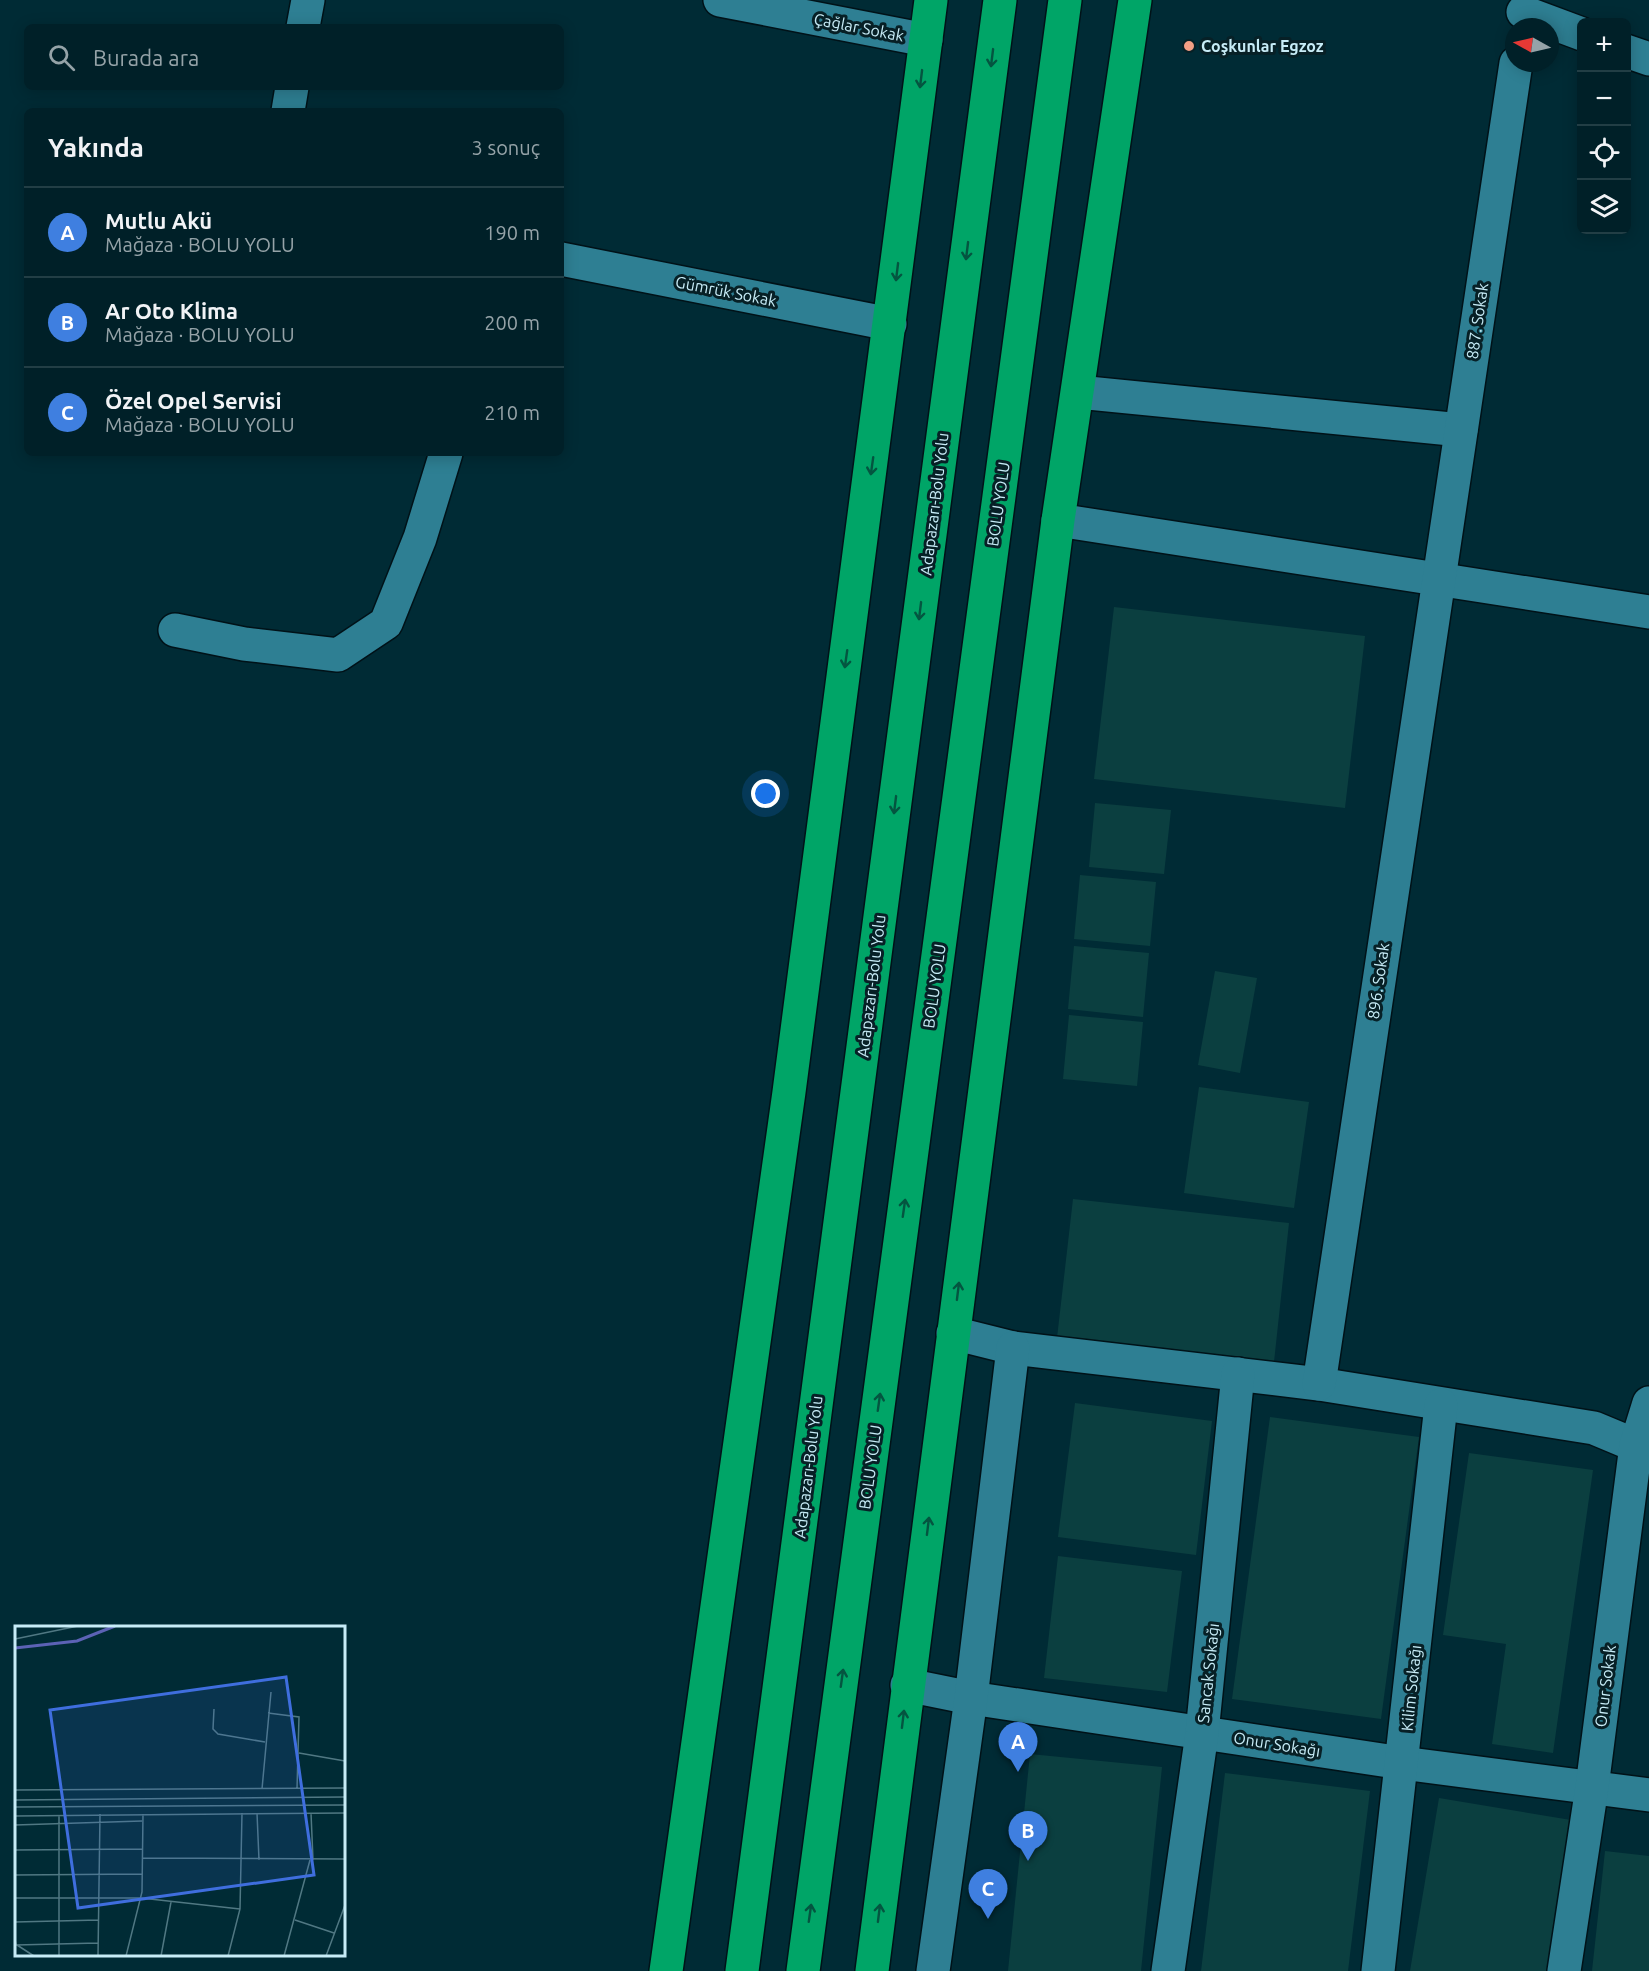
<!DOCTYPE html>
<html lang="tr">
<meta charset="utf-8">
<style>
body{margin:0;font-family:Ubuntu,sans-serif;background:#0a2830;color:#f1f3f6}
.controls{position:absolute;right:18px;top:18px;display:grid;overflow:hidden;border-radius:9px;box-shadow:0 3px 15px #0003}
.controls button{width:54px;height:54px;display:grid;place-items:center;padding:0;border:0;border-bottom:2px solid #223e45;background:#002028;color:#f1f3f6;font:30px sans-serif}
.compass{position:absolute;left:1505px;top:18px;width:54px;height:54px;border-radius:50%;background:#002028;box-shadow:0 3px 15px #0003;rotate:278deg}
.you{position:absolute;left:766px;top:794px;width:21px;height:21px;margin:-15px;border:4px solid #fff;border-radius:50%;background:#1a73e8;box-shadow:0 0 0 9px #1a73e833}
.badge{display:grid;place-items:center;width:39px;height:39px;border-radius:50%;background:#ea580c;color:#fff;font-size:20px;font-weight:700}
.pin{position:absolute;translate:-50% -50px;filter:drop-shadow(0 2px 3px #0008)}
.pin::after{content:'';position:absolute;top:32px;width:21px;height:18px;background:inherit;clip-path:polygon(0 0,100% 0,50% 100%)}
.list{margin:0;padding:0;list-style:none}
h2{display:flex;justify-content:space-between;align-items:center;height:78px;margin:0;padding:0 24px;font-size:26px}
h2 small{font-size:20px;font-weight:400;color:#95a3a8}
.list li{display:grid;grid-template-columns:39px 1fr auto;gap:18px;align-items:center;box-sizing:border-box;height:90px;padding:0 24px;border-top:2px solid #223e45}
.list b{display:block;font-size:22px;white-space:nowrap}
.list p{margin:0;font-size:20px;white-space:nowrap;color:#95a3a8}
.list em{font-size:20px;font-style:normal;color:#95a3a8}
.icon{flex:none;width:33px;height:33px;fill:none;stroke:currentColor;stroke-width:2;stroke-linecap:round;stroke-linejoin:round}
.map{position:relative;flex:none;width:1649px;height:1971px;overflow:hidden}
.search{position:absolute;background:#002028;box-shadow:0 3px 15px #0003;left:24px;top:24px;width:540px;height:66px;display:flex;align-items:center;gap:15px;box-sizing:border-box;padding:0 21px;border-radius:9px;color:#95a3a8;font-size:22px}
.panel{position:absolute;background:#002028;box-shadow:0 3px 15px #0003;left:24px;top:108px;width:540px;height:348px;border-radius:9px}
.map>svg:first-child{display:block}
.building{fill:#0b3f40}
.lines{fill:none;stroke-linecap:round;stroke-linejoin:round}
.minor-casing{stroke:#001218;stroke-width:36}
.highway-casing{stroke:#001218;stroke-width:36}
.minor{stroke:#2e7f93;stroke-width:33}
.highway{stroke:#00a567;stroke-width:33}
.oneway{stroke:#045540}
.poi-dot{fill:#f39f85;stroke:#072026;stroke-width:2}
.labels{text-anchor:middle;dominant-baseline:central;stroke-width:6;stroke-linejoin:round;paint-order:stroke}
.street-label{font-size:16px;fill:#c7ecf7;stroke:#072026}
.poi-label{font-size:16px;font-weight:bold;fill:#c7ecf7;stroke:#072026;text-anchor:start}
.inset-river{fill:none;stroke:#5c62b5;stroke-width:3}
.inset-road{fill:none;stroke:#507883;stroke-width:1.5}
.view{fill:#3f6ede;fill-opacity:0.15;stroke:#3f6ede;stroke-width:3}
.inset-edge{fill:none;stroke:#c7ecf7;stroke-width:3}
</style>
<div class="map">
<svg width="1649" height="1971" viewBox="0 0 1649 1971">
<rect width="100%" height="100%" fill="#002b35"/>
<g class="building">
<polygon points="1114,607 1365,636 1345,808 1094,779"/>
<polygon points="1095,803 1171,810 1164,874 1089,867"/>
<polygon points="1080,875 1156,882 1150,946 1074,939"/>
<polygon points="1074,946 1149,953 1143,1017 1068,1009"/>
<polygon points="1215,971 1257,978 1240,1073 1198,1065"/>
<polygon points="1069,1015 1143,1022 1137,1086 1063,1079"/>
<polygon points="1199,1087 1309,1102 1294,1208 1184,1193"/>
<polygon points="1073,1199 1289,1223 1274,1362 1057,1338"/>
<polygon points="1075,1403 1212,1421 1196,1555 1058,1537"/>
<polygon points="1270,1417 1419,1437 1381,1719 1232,1699"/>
<polygon points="1469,1453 1593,1470 1553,1753 1492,1744 1506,1644 1443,1635"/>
<polygon points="1058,1556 1182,1571 1167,1692 1044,1678"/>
<polygon points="1030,1754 1162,1767 1141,1971 1008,1971"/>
<polygon points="1225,1773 1370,1791 1348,1971 1201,1971"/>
<polygon points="1439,1798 1577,1821 1552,1971 1410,1971"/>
<polygon points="1605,1851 1649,1856 1649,1971 1592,1971"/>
</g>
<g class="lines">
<g class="minor-casing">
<g id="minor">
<polyline points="720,0 926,40"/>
<polyline points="1523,12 1582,34"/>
<polyline points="303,27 308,0"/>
<polyline points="1626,51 1649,59"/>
<polyline points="288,111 292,87"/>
<polyline points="561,259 890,324"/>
<polyline points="1078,392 1461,430"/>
<polyline points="1058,520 1649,612"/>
<polyline points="175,630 244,644 338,655 386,623 420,538 446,453"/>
<polyline points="953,1333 1013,1348 1319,1384 1594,1428 1649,1451"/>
<polyline points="1319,1384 1516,63"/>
<polyline points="907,1685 971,1698 1402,1763 1649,1795"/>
<polyline points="933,1971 971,1698 1013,1348"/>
<polyline points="1168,1971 1202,1733 1238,1374"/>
<polyline points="1378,1971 1441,1405"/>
<polyline points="1564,1971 1592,1787 1636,1445 1649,1403"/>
</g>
</g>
<g class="highway-casing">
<g id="highway">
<polyline points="666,1971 789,1092 931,0"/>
<polyline points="742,1971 1000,0"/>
<polyline points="803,1971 1065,0"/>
<polyline points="872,1971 1058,520 1135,0"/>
</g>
</g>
<use href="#minor" class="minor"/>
<use href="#highway" class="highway"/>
</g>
<defs><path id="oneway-shaft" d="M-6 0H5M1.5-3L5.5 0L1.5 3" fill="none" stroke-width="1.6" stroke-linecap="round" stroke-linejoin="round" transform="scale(1.5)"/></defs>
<g class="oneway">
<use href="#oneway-shaft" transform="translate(992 58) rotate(97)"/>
<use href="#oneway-shaft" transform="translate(921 79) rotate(97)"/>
<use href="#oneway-shaft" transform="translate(967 251) rotate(97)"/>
<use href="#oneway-shaft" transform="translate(897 272) rotate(97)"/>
<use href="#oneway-shaft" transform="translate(872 466) rotate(98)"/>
<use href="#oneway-shaft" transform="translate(920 611) rotate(97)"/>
<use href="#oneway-shaft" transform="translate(846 659) rotate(98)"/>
<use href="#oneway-shaft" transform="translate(895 805) rotate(97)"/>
<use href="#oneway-shaft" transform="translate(904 1208) rotate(-82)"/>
<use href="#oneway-shaft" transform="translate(958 1291) rotate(-83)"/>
<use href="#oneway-shaft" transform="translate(879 1402) rotate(-82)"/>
<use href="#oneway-shaft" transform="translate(928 1526) rotate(-83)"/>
<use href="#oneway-shaft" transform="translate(842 1678) rotate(-82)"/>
<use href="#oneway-shaft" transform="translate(903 1719) rotate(-83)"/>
<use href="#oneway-shaft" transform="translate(810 1913) rotate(-82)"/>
<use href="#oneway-shaft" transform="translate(879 1913) rotate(-83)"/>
</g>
<circle class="poi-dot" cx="1189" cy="46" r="6"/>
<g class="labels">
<g class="street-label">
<text transform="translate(859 27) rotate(11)">Çağlar Sokak</text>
<text transform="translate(726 291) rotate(11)">Gümrük Sokak</text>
<text transform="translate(1477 321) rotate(-82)">887. Sokak</text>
<text transform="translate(934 504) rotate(-83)">Adapazarı-Bolu Yolu</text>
<text transform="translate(998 504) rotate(-82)">BOLU YOLU</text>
<text transform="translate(1378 981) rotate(-82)">896. Sokak</text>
<text transform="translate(871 986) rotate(-83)">Adapazarı-Bolu Yolu</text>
<text transform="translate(934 986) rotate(-82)">BOLU YOLU</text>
<text transform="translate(808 1467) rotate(-83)">Adapazarı-Bolu Yolu</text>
<text transform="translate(870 1467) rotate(-82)">BOLU YOLU</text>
<text transform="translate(1208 1673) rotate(-84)">Sancak Sokağı</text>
<text transform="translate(1605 1686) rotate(-83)">Onur Sokak</text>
<text transform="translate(1411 1688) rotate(-84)">Kilim Sokağı</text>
<text transform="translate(1277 1744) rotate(9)">Onur Sokağı</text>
</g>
<g class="poi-label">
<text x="1201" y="46">Coşkunlar Egzoz</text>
</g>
</g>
<g transform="translate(15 1626)">
<rect width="330" height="330" fill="#002b35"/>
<path class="inset-river" d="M0 22 62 15 100 0"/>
<path class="inset-road" d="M0 13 63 0M199 83 198 103 203 108 250 116M253 87 284 91 282 163M284 127 330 135M247 163 256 66M0 164 330 162M0 174 330 171M0 181 330 179M242 187 244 234M296 187 298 234M0 190 330 187M0 199 127 195M0 224 127 223M128 232 330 233M0 249 127 248M0 272H126L225 283M280 294 319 307M0 296 84 294M0 313 1 319 83 317M2 319 19 330M44 330V189M83 330 85 188M111 330 127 266 128 188M146 330 156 276M213 330 225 283 227 187M269 330 295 234M311 330 330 279"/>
<path class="view" d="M271 51 299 249 63 282 35 84Z"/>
<rect width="330" height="330" class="inset-edge"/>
</g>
</svg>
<div class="controls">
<button>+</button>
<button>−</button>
<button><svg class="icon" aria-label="locate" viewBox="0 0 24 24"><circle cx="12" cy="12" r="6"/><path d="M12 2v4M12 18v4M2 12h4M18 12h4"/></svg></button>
<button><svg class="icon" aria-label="layers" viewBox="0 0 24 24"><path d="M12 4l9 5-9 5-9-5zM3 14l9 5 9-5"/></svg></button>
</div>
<svg class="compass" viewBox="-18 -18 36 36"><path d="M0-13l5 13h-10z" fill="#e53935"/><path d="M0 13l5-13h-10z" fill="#95a3a8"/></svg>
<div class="you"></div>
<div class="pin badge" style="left:1018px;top:1772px;background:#3f7fe0">A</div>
<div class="pin badge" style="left:1028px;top:1861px;background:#3f7fe0">B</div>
<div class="pin badge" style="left:988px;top:1919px;background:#3f7fe0">C</div>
<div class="search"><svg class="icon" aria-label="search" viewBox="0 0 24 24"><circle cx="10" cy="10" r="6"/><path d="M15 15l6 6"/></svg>Burada ara</div>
<section class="panel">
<h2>Yakında<small>3 sonuç</small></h2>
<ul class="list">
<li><span class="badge" style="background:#3f7fe0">A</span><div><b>Mutlu Akü</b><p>Mağaza · BOLU YOLU</p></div><em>190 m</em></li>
<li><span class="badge" style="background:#3f7fe0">B</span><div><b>Ar Oto Klima</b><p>Mağaza · BOLU YOLU</p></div><em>200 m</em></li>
<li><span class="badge" style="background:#3f7fe0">C</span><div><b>Özel Opel Servisi</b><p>Mağaza · BOLU YOLU</p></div><em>210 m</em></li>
</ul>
</section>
</div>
